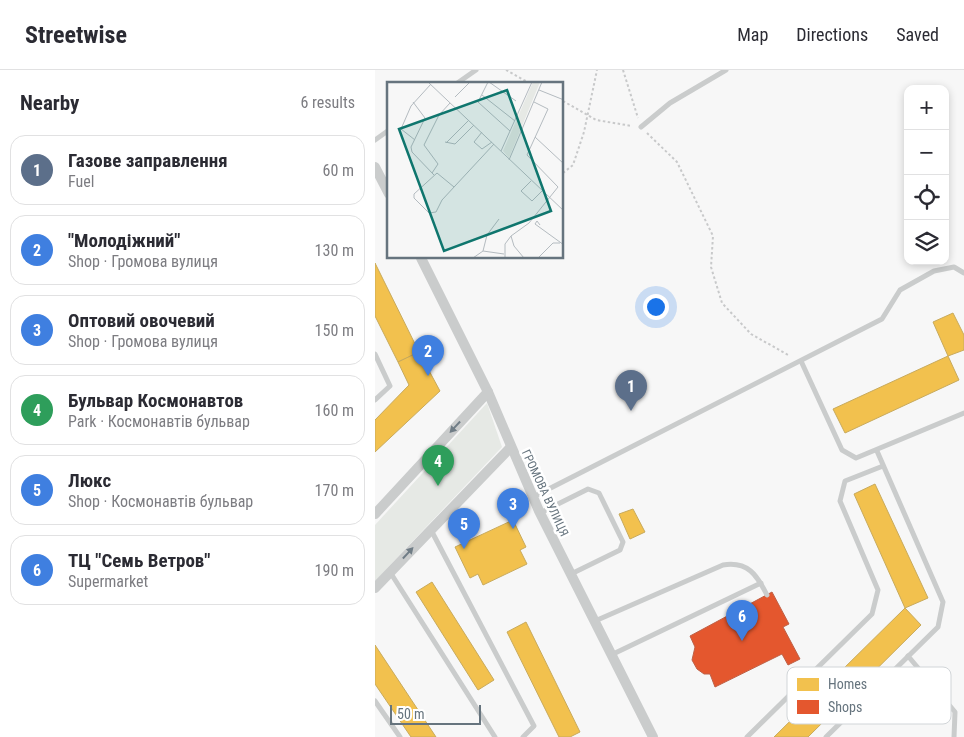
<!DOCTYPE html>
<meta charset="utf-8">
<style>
body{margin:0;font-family:"Roboto Condensed",sans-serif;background:#f7f7f7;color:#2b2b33}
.controls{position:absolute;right:15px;top:15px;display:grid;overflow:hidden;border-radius:10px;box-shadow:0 2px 8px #0003}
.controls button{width:45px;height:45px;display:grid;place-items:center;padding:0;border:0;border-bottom:1px solid #e1e1e2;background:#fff;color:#2b2b33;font:25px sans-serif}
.scale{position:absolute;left:15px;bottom:12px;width:91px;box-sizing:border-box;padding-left:5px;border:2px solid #66747e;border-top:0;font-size:14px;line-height:18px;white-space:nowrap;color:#66747e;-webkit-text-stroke:4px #fff;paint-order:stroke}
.you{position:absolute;left:280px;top:236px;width:18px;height:18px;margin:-12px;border:4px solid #fff;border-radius:50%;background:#1a73e8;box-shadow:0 0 0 8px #1a73e833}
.badge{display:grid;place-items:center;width:32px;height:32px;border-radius:50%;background:#111827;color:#fff;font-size:16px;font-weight:700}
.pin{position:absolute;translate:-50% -41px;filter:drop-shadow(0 1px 2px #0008)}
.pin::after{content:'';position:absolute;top:26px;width:18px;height:15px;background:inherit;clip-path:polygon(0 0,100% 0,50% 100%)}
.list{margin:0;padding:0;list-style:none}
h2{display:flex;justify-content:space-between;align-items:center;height:65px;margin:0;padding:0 20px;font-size:21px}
h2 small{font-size:16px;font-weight:400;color:#7c7c81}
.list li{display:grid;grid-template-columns:32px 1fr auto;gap:15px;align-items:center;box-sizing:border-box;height:70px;margin:0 10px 10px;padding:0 10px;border:1px solid #e1e1e2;border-radius:15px}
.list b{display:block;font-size:19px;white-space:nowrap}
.list p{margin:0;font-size:16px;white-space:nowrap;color:#7c7c81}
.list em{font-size:16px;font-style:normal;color:#7c7c81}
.icon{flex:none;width:28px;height:28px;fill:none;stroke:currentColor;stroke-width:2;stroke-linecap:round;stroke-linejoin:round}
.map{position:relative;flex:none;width:589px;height:667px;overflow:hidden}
header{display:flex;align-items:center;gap:30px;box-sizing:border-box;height:70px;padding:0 25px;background:#fff;border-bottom:1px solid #e1e1e2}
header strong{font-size:24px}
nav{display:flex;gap:28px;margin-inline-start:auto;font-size:18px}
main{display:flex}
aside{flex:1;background:#fff}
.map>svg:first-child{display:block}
.green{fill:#e6e9e5}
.homes{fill:#f2c14e;stroke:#c8aa5c}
.shops{fill:#e4572e;stroke:#be6046}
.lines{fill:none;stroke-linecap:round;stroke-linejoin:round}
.path{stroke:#c8c9ca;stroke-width:2;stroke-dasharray:2.5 2.5;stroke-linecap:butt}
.service{stroke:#cacccc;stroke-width:5}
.minor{stroke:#cacccc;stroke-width:10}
.oneway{fill:#707d86}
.labels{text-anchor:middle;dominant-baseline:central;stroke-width:5;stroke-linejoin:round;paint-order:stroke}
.street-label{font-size:12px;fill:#66747e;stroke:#fff}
.inset-road{fill:none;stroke:#b4bbc0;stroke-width:1}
.view{fill:#0f766e;fill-opacity:0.15;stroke:#0f766e;stroke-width:2.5}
.inset-edge{fill:none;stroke:#66747e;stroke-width:2.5}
.key{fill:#fff;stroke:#d1d5d8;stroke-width:1}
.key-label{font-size:14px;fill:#66747e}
</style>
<header>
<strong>Streetwise</strong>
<nav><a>Map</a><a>Directions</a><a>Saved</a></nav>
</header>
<main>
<aside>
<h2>Nearby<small>6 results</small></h2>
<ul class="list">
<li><span class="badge" style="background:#5c6f8a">1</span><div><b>Газове заправлення</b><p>Fuel</p></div><em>60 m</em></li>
<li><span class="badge" style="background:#3f7fe0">2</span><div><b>&quot;Молодіжний&quot;</b><p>Shop · Громова вулиця</p></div><em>130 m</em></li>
<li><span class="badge" style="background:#3f7fe0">3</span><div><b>Оптовий овочевий</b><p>Shop · Громова вулиця</p></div><em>150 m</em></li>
<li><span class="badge" style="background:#2e9e5b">4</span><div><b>Бульвар Космонавтов</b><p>Park · Космонавтів бульвар</p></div><em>160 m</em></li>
<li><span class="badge" style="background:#3f7fe0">5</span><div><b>Люкс</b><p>Shop · Космонавтів бульвар</p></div><em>170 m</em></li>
<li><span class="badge" style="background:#3f7fe0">6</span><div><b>ТЦ &quot;Семь Ветров&quot;</b><p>Supermarket</p></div><em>190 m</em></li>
</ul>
</aside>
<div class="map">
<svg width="589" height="667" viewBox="0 0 589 667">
<rect width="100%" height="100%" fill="#f7f7f7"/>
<polygon class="green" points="112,333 127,377 0,511 0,455"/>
<g class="homes">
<polygon points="0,193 44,282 23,292 0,246"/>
<polygon points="578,243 589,265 589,280 573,286 558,252"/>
<polygon points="44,282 65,321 0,382 0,350 34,315 23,292"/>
<polygon points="573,286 584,310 470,363 458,339"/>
<polygon points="500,414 553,528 530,538 479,424"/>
<polygon points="258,439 270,462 255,469 244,444"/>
<polygon points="138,450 151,477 145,480 152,494 108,515 103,504 95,508 80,477"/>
<polygon points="57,512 119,610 103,620 41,522"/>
<polygon points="530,538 546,555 433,667 399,667"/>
<polygon points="151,552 205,662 195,667 184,667 132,562"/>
<polygon points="0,575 61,667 36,667 0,614"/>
</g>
<polygon class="shops" points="397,522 414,554 408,557 425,589 413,595 407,584 340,617 335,604 329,604 322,599 317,590 320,577 315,566"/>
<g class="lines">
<g class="path">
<polyline points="131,0 156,14"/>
<polyline points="248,0 263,48"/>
<polyline points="188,31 221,50 257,56"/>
<polyline points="272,63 302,92 338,166 336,197 347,233 376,264 415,286"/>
<polyline points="188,103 198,95 209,62 222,0"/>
</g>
<g class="service">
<polyline points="81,14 101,0"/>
<polyline points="266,57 295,33 351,0"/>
<polyline points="0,70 14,60"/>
<polyline points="0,284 15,316 0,330"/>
<polyline points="426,291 467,380 481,388 589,343"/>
<polyline points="158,427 507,249 525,220 559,201 579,197 589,203"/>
<polyline points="165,443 213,419 224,423 248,472 245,480 196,504"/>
<polyline points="56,460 159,656 148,667"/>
<polyline points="15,502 120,667"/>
<path d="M220 551 348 495C373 491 382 505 392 525"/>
<polyline points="236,585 386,513"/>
<polyline points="533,586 580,642 579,667"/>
<polyline points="0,631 25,667"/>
<polyline points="372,667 497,544 503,520 465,431 470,411 508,396"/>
<polyline points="451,667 563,557 568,532 502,381"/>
</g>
<g class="minor">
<polyline points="0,97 14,124"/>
<polyline points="46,188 113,322 164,441 278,667"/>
<polyline points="0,444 113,322"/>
<polyline points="0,518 135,378"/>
</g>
</g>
<defs><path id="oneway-solid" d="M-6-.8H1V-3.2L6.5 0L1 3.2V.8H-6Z" transform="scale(1.25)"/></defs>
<g class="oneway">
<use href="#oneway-solid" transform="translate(80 357) rotate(133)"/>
<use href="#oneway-solid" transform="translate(33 483) rotate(-47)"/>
</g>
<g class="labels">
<g class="street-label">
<text transform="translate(170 423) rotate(65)">ГРОМОВА ВУЛИЦЯ</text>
</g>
</g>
<g transform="translate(12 12)">
<rect width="176" height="176" fill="#f7f7f7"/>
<path d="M146 0H153L122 76 116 69Z" fill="#e6e9e5"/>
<path class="inset-road" d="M41 0 177 129M101 0 91 20 123 49M102 0 129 19M152 8 177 18M95 13 128 39M68 15 83 0M26 20 38 36 24 65 25 70 47 93M95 50 87 60 95 67 105 60M148 55 177 82M28 58 14 47 24 24 44 2M58 60 68 62 87 43M59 61 82 38M114 69 145 0M122 78 155 0M45 91 51 82 37 63 52 33 63 21M144 99 134 109 145 119 155 109M67 105 50 91 27 112V116L42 131 49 130 55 118 107 62M153 143 150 139 148 142 177 163M96 169 100 153 112 137M86 176 96 169 117 172M118 176V162L124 154M137 176 127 164 124 154 142 141 171 105 140 73 161 27 147 20M151 176 166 161H173"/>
<path class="view" d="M120 8 164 129 57 169 12 47Z"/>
<rect width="176" height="176" class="inset-edge"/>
</g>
<rect x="412" y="597" width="164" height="57" rx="8" class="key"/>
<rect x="422" y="608" width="22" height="13" fill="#f2c14e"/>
<rect x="422" y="630" width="22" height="14" fill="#e4572e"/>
<g class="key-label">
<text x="453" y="619">Homes</text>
<text x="453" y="642">Shops</text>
</g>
</svg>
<div class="controls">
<button>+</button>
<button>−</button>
<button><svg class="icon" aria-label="locate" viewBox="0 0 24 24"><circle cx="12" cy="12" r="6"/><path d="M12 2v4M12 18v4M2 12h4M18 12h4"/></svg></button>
<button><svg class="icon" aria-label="layers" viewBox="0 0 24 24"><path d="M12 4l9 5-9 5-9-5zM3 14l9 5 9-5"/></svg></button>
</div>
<div class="scale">50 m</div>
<div class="you"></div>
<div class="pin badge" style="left:256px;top:341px;background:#5c6f8a">1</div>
<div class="pin badge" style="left:53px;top:306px;background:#3f7fe0">2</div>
<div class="pin badge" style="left:138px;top:459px;background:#3f7fe0">3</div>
<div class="pin badge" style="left:63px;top:416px;background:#2e9e5b">4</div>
<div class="pin badge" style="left:89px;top:479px;background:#3f7fe0">5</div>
<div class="pin badge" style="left:367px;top:571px;background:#3f7fe0">6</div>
</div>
</main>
